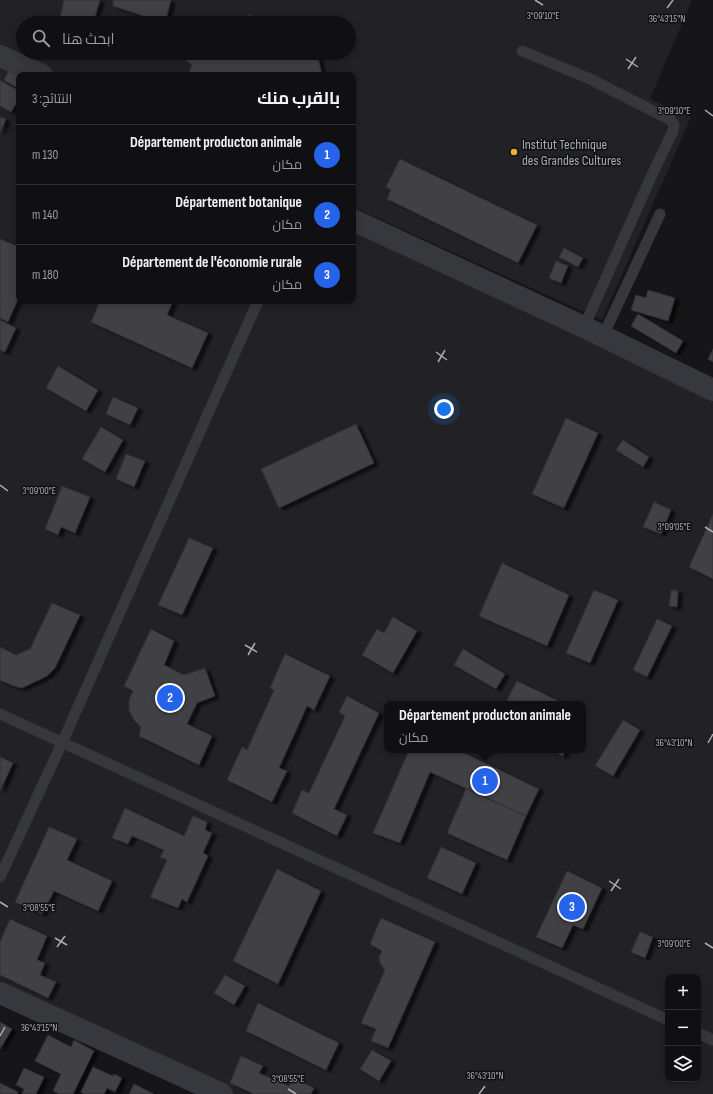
<!DOCTYPE html>
<html lang="ar">
<meta charset="utf-8">
<style>
body{margin:0;font-family:"Sofia Sans Condensed",Cairo,sans-serif;background:#19191b;color:#f1f3f6;direction:rtl}
.controls{position:absolute;right:12px;bottom:12px;display:grid;overflow:hidden;border-radius:8px;box-shadow:0 2px 10px #0003}
.controls button{width:36px;height:36px;display:grid;place-items:center;padding:0;border:0;border-bottom:1px solid #303032;background:#101012;color:#f1f3f6;font:20px sans-serif}
.you{position:absolute;left:444px;top:409px;width:14px;height:14px;margin:-10px;border:3px solid #fff;border-radius:50%;background:#1a73e8;box-shadow:0 0 0 6px #1a73e833}
.badge{display:grid;place-items:center;width:26px;height:26px;border-radius:50%;background:#2563eb;color:#fff;font-size:13px;font-weight:700}
.pin{position:absolute;translate:-50% -50%;border:2px solid #fff;box-shadow:0 1px 4px #0006}
.popup{position:absolute;left:384px;top:701px;width:202px;height:52px;box-sizing:border-box;display:grid;place-content:center;border-radius:8px;background:#101012;filter:drop-shadow(0 1px 3px #0005);font-size:13px;white-space:nowrap;color:#9c9d9f}
.popup b{font-size:15px;color:#f1f3f6}
.popup::after{content:'';position:absolute;left:50%;top:100%;margin-left:-8px;border:8px solid transparent;border-top-color:#101012}
.list{margin:0;padding:0;list-style:none}
h2{display:flex;justify-content:space-between;align-items:center;height:52px;margin:0;padding:0 16px;font-size:17px}
h2 small{font-size:13px;font-weight:400;color:#9c9d9f}
.list li{display:grid;grid-template-columns:26px 1fr auto;gap:12px;align-items:center;box-sizing:border-box;height:60px;padding:0 16px;border-top:1px solid #303032}
.list b{display:block;font-size:15px;white-space:nowrap}
.list p{margin:0;font-size:13px;white-space:nowrap;color:#9c9d9f}
.list em{font-size:13px;font-style:normal;color:#9c9d9f}
.icon{flex:none;width:22px;height:22px;fill:none;stroke:currentColor;stroke-width:2;stroke-linecap:round;stroke-linejoin:round}
.map{position:relative;flex:none;width:713px;height:1094px;overflow:hidden;direction:ltr}
.search{position:absolute;background:#101012;box-shadow:0 2px 10px #0003;left:16px;top:16px;width:340px;height:44px;display:flex;align-items:center;gap:10px;box-sizing:border-box;padding:0 14px;border-radius:22px;color:#9c9d9f;font-size:15px}
.panel{position:absolute;background:#101012;box-shadow:0 2px 10px #0003;left:16px;top:72px;width:340px;height:232px;border-radius:8px;direction:rtl}
.map>svg:first-child{display:block}
.built{fill:#222225;fill-rule:evenodd}
.building{fill:#404145;stroke:#303034;filter:url(#shadow)}
.lines{fill:none;stroke-linecap:round;stroke-linejoin:round}
.lane{stroke:#37383d;stroke-width:11}
.street{stroke:#37383d;stroke-width:22}
.ticks{fill:none;stroke:#a8adb8;stroke-width:1.5}
.poi-dot{fill:#f2b134;stroke:#111113;stroke-width:1.5}
.labels{text-anchor:middle;dominant-baseline:central;stroke-width:3;stroke-linejoin:round;paint-order:stroke}
.poi-label{font-size:14px;fill:#a8adb8;stroke:#111113;text-anchor:start}
.ticks-label{font-size:10px;text-anchor:middle;fill:#a8adb8;stroke:#111113;stroke-width:3;stroke-linejoin:round;paint-order:stroke}
</style>
<div class="map">
<svg width="713" height="1094" viewBox="0 0 713 1094">
<defs>
<filter id="shadow"><feDropShadow dx="4.5" dy="2.5" stdDeviation="1" flood-color="#0009"/></filter>
</defs>
<rect width="100%" height="100%" fill="#161618"/>
<path class="built" d="M0 0H692L650 99 691 117 602 320 353 207V75H19V301H353V227L713 398V1094H229L0 988ZM23 23H349V53H23ZM387 704H583V750H387ZM668 977H698V1079H668Z"/>
<g class="building">
<polygon points="64,0 100,0 93,23 59,23"/>
<polygon points="113,0 171,0 165,23 113,6"/>
<polygon points="251,15 253,23 226,23"/>
<polygon points="189,53 261,53 262,57 272,57 284,53 315,53 318,58 322,75 188,75 192,65 186,60"/>
<polygon points="11,67 19,75 19,89 4,80"/>
<polygon points="0,80 19,91 19,99 11,112 0,106"/>
<polygon points="0,117 6,119 0,133"/>
<polygon points="400,159 537,225 518,263 387,199 391,190 386,187"/>
<polygon points="0,239 19,247 19,297 8,322 0,318"/>
<polygon points="564,248 583,258 578,267 559,257"/>
<polygon points="556,261 568,266 561,283 549,278"/>
<polygon points="648,290 675,298 668,321 631,310 636,295 646,298"/>
<polygon points="100,301 173,301 167,315 208,333 192,368 91,322"/>
<polygon points="638,314 683,341 676,353 631,326"/>
<polygon points="0,320 16,328 5,352 0,350"/>
<polygon points="713,349 713,362 708,359"/>
<polygon points="58,366 98,390 86,411 46,388"/>
<polygon points="113,397 138,408 130,425 106,414"/>
<polygon points="566,418 598,433 564,508 532,494"/>
<polygon points="356,424 374,463 279,508 261,469"/>
<polygon points="101,427 123,440 105,472 82,459"/>
<polygon points="623,440 649,457 643,467 616,450"/>
<polygon points="126,454 145,461 134,487 116,479"/>
<polygon points="62,486 90,497 75,533 61,527 58,535 45,529"/>
<polygon points="654,502 671,510 661,534 643,527"/>
<polygon points="713,514 713,579 689,567"/>
<polygon points="189,538 213,548 182,615 158,605"/>
<polygon points="502,563 569,595 547,646 479,616"/>
<polygon points="594,590 618,600 590,663 566,653"/>
<polygon points="671,590 678,591 677,607 669,606"/>
<polygon points="52,603 80,615 55,668 47,676 22,688 14,686 0,680 0,647 16,655 30,649"/>
<polygon points="393,617 417,631 393,673 362,655 377,629 384,633"/>
<polygon points="657,619 672,626 647,677 633,670"/>
<polygon points="151,629 174,641 164,665 184,675 205,668 215,696 197,703 187,724 212,736 199,765 139,736 141,727 134,720 129,710 129,700 133,691 124,686"/>
<polygon points="463,649 505,674 496,689 454,665"/>
<polygon points="285,654 330,676 314,710 307,706 279,768 287,771 272,802 227,780 242,747 247,750 274,690 270,688"/>
<polygon points="517,681 565,704 511,704 506,702"/>
<polygon points="347,696 379,713 334,809 347,815 337,836 292,813 302,790 309,793 345,716 339,712"/>
<polygon points="623,720 640,730 613,776 595,766"/>
<polygon points="409,750 458,750 539,789 526,816 430,772 400,843 373,833"/>
<polygon points="551,750 565,750 563,756"/>
<polygon points="0,757 13,763 0,791"/>
<polygon points="466,789 526,816 507,860 447,833"/>
<polygon points="125,808 184,836 193,816 207,822 205,830 212,833 203,853 208,856 187,902 182,899 178,908 150,897 167,860 160,857 164,850 132,836 128,844 112,838"/>
<polygon points="49,827 77,839 67,860 112,881 98,911 54,891 42,914 15,902"/>
<polygon points="441,847 476,863 462,894 427,878"/>
<polygon points="277,869 321,891 278,984 233,961"/>
<polygon points="567,871 602,888 583,929 573,925 562,948 536,937"/>
<polygon points="381,918 435,942 388,1048 371,1041 376,1029 361,1023 385,970 380,963 379,957 382,951 370,944"/>
<polygon points="10,919 47,936 37,960 45,963 40,975 56,982 48,998 0,975 0,942"/>
<polygon points="640,932 653,937 645,958 631,952"/>
<polygon points="225,975 245,986 234,1005 214,993"/>
<polygon points="258,1003 339,1043 326,1070 246,1031"/>
<polygon points="0,1022 12,1029 0,1049"/>
<polygon points="48,1035 71,1047 74,1040 94,1051 73,1094 59,1094 53,1091 61,1074 35,1061"/>
<polygon points="372,1050 391,1061 379,1081 360,1069"/>
<polygon points="241,1056 263,1066 259,1073 289,1086 293,1078 314,1088 311,1094 254,1094 230,1083"/>
<polygon points="93,1067 113,1076 114,1074 122,1078 115,1092 107,1088 104,1094 84,1094 81,1092"/>
<polygon points="24,1068 44,1077 36,1094 22,1094 24,1089 16,1085"/>
<polygon points="0,1083 18,1092 17,1094 0,1094"/>
<polygon points="134,1084 154,1094 129,1094"/>
</g>
<g class="lines">
<g class="lane">
<polyline points="522,51 588,78 671,120 674,125 673,131 651,177 584,327"/>
<polyline points="603,336 660,214"/>
<polyline points="0,714 668,1020"/>
<polyline points="0,877 62,743 258,301"/>
<polyline points="698,1033 713,1040"/>
</g>
<g class="street">
<polyline points="0,56 42,75"/>
<polyline points="353,220 584,327 713,390"/>
<polyline points="0,993 222,1094"/>
</g>
</g>
<path class="ticks" d="M535 0 543 5M667 8 673 0M626 59 638 67M628 69 636 57M705 110 713 116M436 352 447 360M438 362 445 350M0 485 8 491M705 527 713 532M245 645 257 652M248 655 255 643M708 743 713 734M609 881 621 889M611 891 619 879M0 902 8 907M55 938 67 945M705 943 713 948M57 947 65 936M0 1036 5 1027M288 1089 296 1094M479 1094 485 1086"/>
<circle class="poi-dot" cx="514" cy="152" r="4"/>
<g class="labels">
<g class="poi-label">
<text x="522" y="144">Institut Technique<tspan x="522" dy="16">des Grandes Cultures</tspan></text>
</g>
</g>
<g class="ticks-label">
<text x="543" y="19">3°09'10"E</text>
<text x="667" y="22">36°43'15"N</text>
<text x="674" y="114">3°09'10"E</text>
<text x="39" y="494">3°09'00"E</text>
<text x="674" y="530">3°09'05"E</text>
<text x="674" y="746">36°43'10"N</text>
<text x="39" y="911">3°08'55"E</text>
<text x="674" y="947">3°09'00"E</text>
<text x="39" y="1031">36°43'15"N</text>
<text x="485" y="1079">36°43'10"N</text>
<text x="288" y="1082">3°08'55"E</text>
</g>
</svg>
<div class="controls">
<button>+</button>
<button>−</button>
<button><svg class="icon" aria-label="layers" viewBox="0 0 24 24"><path d="M12 4l9 5-9 5-9-5zM3 14l9 5 9-5"/></svg></button>
</div>
<div class="you"></div>
<div class="pin badge" style="left:485px;top:781px">1</div>
<div class="popup"><b>Département producton animale</b>مكان</div>
<div class="pin badge" style="left:170px;top:698px">2</div>
<div class="pin badge" style="left:572px;top:907px">3</div>
<div class="search"><svg class="icon" aria-label="search" viewBox="0 0 24 24"><circle cx="10" cy="10" r="6"/><path d="M15 15l6 6"/></svg>ابحث هنا</div>
<section class="panel">
<h2>بالقرب منك<small>النتائج: 3</small></h2>
<ul class="list">
<li><span class="badge">1</span><div><b>Département producton animale</b><p>مكان</p></div><em>130 m</em></li>
<li><span class="badge">2</span><div><b>Département botanique</b><p>مكان</p></div><em>140 m</em></li>
<li><span class="badge">3</span><div><b>Département de l'économie rurale</b><p>مكان</p></div><em>180 m</em></li>
</ul>
</section>
</div>
